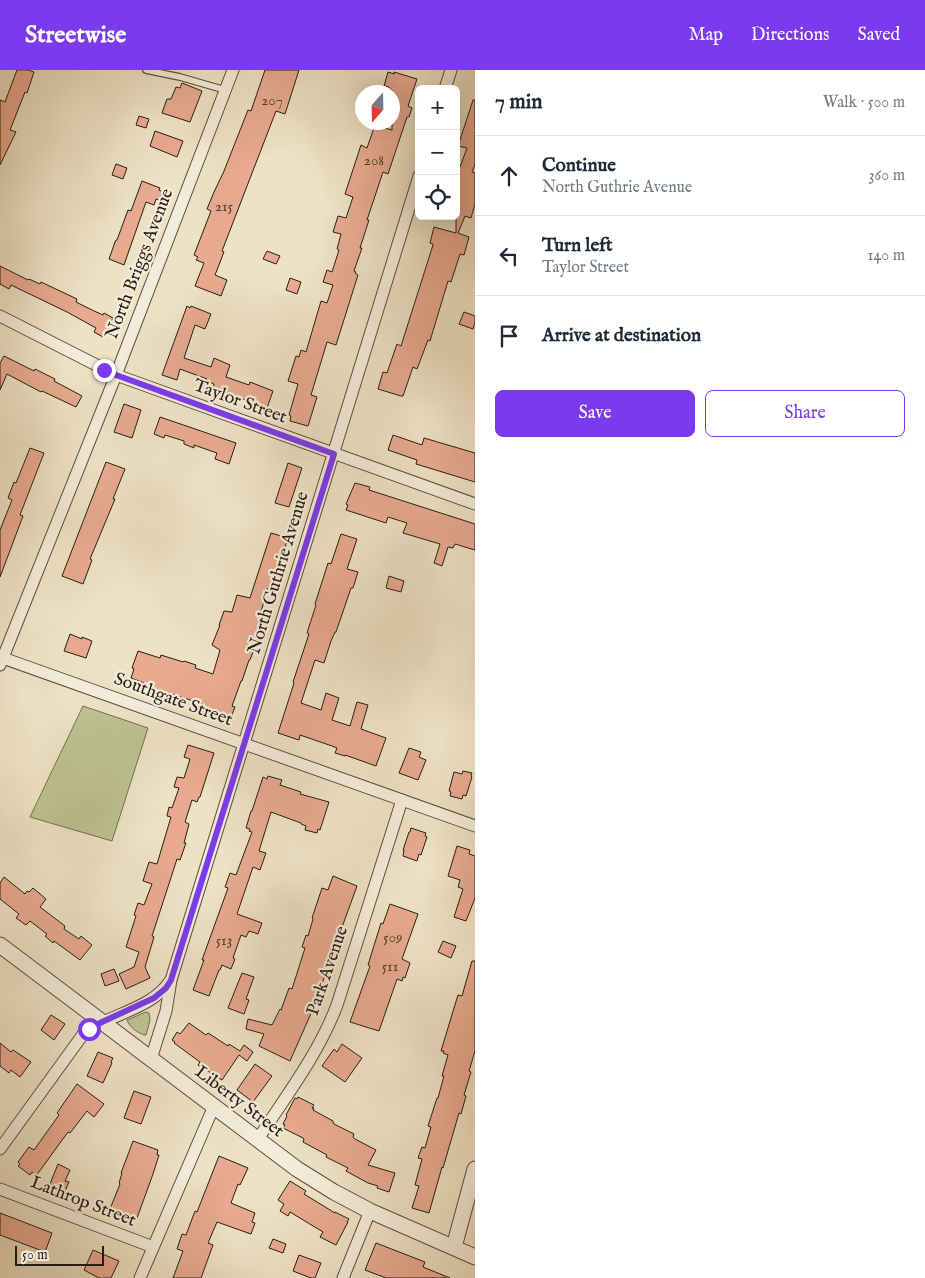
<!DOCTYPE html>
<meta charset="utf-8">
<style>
body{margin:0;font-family:"IM FELL English",serif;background:#f6f6f7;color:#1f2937}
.controls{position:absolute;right:15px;top:15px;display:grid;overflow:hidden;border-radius:8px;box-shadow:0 5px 20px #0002}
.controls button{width:45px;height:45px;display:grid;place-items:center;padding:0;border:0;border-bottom:1px solid #e0e1e3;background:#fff;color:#1f2937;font:25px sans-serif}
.compass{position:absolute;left:355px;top:15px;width:45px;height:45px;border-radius:50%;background:#fff;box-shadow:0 5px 20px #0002;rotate:200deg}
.scale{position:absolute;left:15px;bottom:12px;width:89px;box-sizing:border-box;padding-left:5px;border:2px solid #281c14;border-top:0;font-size:14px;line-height:18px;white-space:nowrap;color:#281c14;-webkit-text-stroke:4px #f4ecd9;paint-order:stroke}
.stop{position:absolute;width:15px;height:15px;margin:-11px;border:4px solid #7c3aed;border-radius:50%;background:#fff}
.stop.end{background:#7c3aed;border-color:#fff;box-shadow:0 1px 5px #0008}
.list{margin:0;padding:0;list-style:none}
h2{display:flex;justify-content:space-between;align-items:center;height:65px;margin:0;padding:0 20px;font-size:21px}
h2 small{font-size:16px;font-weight:400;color:#747a83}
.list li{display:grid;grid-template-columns:32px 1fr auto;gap:15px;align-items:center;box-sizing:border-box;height:80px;padding:0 20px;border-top:1px solid #e0e1e3}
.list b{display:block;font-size:19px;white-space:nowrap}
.list p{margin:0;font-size:16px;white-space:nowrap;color:#747a83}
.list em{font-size:16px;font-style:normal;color:#747a83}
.actions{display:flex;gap:10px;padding:15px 20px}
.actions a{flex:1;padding:11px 0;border:1px solid #7c3aed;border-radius:8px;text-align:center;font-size:18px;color:#7c3aed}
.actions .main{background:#7c3aed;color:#fff}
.icon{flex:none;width:28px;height:28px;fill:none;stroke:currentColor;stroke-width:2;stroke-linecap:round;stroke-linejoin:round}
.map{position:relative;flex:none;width:475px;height:1208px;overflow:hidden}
header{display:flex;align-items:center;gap:30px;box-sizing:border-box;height:70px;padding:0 25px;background:#7c3aed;color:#fff}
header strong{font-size:24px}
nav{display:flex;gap:28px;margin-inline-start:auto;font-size:18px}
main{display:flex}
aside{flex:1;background:#fff}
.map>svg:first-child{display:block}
.green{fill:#bec291;stroke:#736f52}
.building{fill:#e8aa90;stroke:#281c14}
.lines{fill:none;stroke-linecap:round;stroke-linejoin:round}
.service-casing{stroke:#5a4e40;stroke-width:8}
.minor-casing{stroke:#5a4e40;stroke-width:13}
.tertiary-casing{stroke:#5a4e40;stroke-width:17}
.service{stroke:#f4ecd9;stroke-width:5.5}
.minor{stroke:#f4ecd9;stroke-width:11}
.tertiary{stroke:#f4ecd9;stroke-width:15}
.route{stroke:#7c3aed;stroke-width:6}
.labels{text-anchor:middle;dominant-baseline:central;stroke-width:4.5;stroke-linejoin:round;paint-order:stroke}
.number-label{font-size:15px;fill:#584033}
.street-label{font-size:18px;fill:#281c14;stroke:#f4ecd9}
</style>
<header>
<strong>Streetwise</strong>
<nav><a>Map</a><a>Directions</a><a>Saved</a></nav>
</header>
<main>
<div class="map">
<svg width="475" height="1208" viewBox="0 0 475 1208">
<rect width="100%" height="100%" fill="#eee2c5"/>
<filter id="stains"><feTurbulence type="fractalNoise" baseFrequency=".004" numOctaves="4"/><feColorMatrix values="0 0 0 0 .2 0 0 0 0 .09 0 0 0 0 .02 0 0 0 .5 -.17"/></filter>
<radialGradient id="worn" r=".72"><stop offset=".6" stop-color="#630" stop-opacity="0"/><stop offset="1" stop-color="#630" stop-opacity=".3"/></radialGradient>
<g class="green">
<polygon points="83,636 148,658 112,771 30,747"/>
<path d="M146 942 149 943 150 950 146 965H144C137 962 130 958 127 950Z"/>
</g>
<g class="building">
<polygon points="17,0 28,0 34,2 27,23 25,22 10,60 16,62 0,95 0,30 5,32"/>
<polygon points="265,0 299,0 285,44 276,41 222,181 224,182 215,205 227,210 221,226 195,216 204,193 196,190 198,187 194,185 211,141 207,139 214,122 224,101 248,40 251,41"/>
<polygon points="388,2 394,4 394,2 417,9 408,36 412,38 409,47 407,47 388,104 383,102 367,150 369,150 360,178 362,178 354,201 356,202 355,203 358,205 336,275 327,272 311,325 317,327 308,356 290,351 291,346 289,345 298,314 288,311 296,286 299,287 301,280 306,282 321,231 327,233 333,215 323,212 327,200 332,202 339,180 337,179 341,164 333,162 338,146 346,148 353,127 345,124 361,75 367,78 375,55 392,60 392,20 389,19 389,17 384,16"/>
<polygon points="182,13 202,21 190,52 162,43 167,29 171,29 176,17 180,18"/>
<polygon points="473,30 475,30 475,94 472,102 475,103 475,134 471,148 465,146 458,163 469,167 464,185 460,184 451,212 448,211 430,271 428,270 417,299 413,297 403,326 401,326 378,319 383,302 387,303 397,274 401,276 433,175 433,174 430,173 434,157 456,163 456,95 460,97 467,78 458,76"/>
<polygon points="139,46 149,49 146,58 136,55"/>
<polygon points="155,61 183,71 177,87 150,76"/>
<polygon points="116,94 127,98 123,109 112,105"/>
<polygon points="142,111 160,118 159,120 163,122 159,130 156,129 154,135 146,132 124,195 109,189 115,172 116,170 117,170 128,140 131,141"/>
<polygon points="267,181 280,186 276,194 263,189"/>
<polygon points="0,196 28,210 29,209 40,214 41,212 77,229 76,232 92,240 103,245 104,243 113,248 103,267 94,262 96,258 67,242 11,215 9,219 0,214"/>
<polygon points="290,208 301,212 297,224 286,220"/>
<polygon points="187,236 190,238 191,236 211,244 205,259 195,255 184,288 211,297 214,288 230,295 226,307 249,315 250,312 273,321 267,338 213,318 214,314 206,310 207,309 180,299 177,310 162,305"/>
<polygon points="464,242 475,246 475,252 473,259 459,254"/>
<polygon points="4,286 34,301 35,299 55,309 54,311 82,326 76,337 42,321 41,322 7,304 0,320 0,293"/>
<polygon points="124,334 141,340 132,368 114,362"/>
<polygon points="160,347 236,373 229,394 215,389 217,383 194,375 194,378 184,374 184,371 165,365 164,368 154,364"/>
<polygon points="393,365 422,375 424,368 475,383 475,412 416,394 417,390 388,380"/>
<polygon points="30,378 44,383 20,445 23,446 0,507 0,460 12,430 8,428 14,412 16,413"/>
<polygon points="106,392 125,399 113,429 115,429 90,489 92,490 83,514 62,506"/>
<polygon points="288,393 302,398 289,437 275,433"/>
<polygon points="355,413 370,417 369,420 475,454 475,480 455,474 453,478 448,477 442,496 434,493 440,474 403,463 407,453 388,447 386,453 346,440 348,435 346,434"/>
<polygon points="271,463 288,468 281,490 279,489 270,518 268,518 258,552 264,553 250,590 249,590 242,611 241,611 232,636 235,637 229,652 200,641 203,634 168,623 168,624 151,619 152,616 131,608 134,599 132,598 138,581 160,588 161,585 183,592 184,591 196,595 195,598 213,604 220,580 212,575 220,555 219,555 224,541 232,542 237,525 250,528"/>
<polygon points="341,464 357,469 347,499 358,502 353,518 351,518 336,562 335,562 331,571 324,593 315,590 301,633 321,640 326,623 339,628 332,650 350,656 357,632 368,635 361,659 386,668 376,696 345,685 345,686 335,683 337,678 332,676 300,665 299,670 278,663 294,613 293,612 309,564 307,563 316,535 315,534 328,493 331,494"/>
<polygon points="389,506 404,511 401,522 386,518"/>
<polygon points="70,564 82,569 82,567 92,571 86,588 64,581"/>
<polygon points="188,675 214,683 200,727 199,727 197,732 192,730 185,752 189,754 184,773 186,773 180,790 177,789 152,866 154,867 145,897 150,908 126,919 119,904 134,897 139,882 126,877 136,846 134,845 138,833 144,835 152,814 143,811 149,792 157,794 171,747 167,746 169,737 172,738 179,718 174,717 177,707 184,708 190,689 184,687"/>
<polygon points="409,678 421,682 419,687 426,690 418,710 399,703"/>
<polygon points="463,701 472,703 471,706 472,707 466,726 463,725 462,729 450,726 451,722 449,721 454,702 462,704"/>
<polygon points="268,706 282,710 280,715 301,722 300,724 329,732 320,760 318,759 317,763 305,760 306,756 301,754 301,753 271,742 259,781 266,783 260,800 253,797 237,844 262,853 258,864 249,861 246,867 241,865 233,888 235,889 231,899 222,895 220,900 219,900 209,926 193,920 204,890 202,890 228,818 225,817 230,803 236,805 252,762 249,761 250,759 246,758 251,741 252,741 263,707 267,709"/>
<polygon points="411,758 426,763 425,766 427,767 421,785 419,784 417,791 403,786 404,780 403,780 409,762 410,762"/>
<polygon points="457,776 470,780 469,784 475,786 475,828 466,851 454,847 463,819 458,817 460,810 448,806"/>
<polygon points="333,806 357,816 341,860 340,860 319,923 320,923 314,939 313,939 290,991 259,976 264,964 246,959 248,949 272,955 280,939 281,940 289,918 292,919 305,878 302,877 306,865 308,866 313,849 312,848 322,818 328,820"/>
<polygon points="4,807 25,824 27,821 29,822 33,818 46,829 40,837 65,856 64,859 79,869 81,866 92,875 80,890 54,871 53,873 45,866 47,864 30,851 26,855 16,848 19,844 0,829 0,813"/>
<polygon points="390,834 418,844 402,889 410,893 405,908 403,907 402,911 397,909 379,961 350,952 370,896 368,895 381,853 383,854"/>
<polygon points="443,871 456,876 451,888 438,882"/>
<polygon points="472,891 475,891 475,981 469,1001 471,1002 464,1025 466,1026 461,1044 459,1043 443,1098 442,1097 429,1143 412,1138 419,1116 415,1115 422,1089 418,1088 422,1077 425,1078 431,1057 428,1056 437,1028 438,1028 444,1006 442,1006 448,985 443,983 444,981 441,981 454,938 458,925 462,926"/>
<polygon points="114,899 119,911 105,916 101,904"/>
<polygon points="242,903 254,907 246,929 249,930 244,944 228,938"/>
<polygon points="51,945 65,954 54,970 41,960"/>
<polygon points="189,953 206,965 208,963 228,976 229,974 240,981 244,975 253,982 247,991 239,985 222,1010 198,995 200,992 174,973 175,972 172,970 177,962 180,964"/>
<polygon points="0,973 11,982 13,980 31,992 20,1007 11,1000 9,1003 0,996"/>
<polygon points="342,974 362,988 345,1012 322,996 334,979 337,982"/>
<polygon points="98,982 113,988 111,992 112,993 103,1013 87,1006"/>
<polygon points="255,994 272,1006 253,1032 237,1020"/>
<polygon points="77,1014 104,1034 94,1047 87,1041 70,1063 68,1062 36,1106 32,1102 30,1105 18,1096 20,1094 18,1092 29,1077 34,1080 59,1045 57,1043"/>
<polygon points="134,1021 151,1027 141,1054 124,1048"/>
<polygon points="298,1027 314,1035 312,1038 314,1038 313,1040 333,1051 333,1052 334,1054 354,1064 353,1067 355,1069 376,1080 368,1095 395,1103 389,1122 377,1118 378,1116 368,1113 346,1101 348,1098 326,1087 327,1085 303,1072 304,1069 303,1068 283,1058 285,1055 283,1054 287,1046 286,1045 295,1028 297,1029"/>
<polygon points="133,1071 158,1080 157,1085 159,1085 153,1104 137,1148 133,1147 133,1148 110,1139 120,1114 119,1113 122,1103 121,1103"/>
<polygon points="219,1086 248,1098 240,1115 238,1114 231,1133 255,1143 252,1152 255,1153 251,1164 217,1152 208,1173 213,1175 201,1208 173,1208 183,1181 177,1179 182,1164 186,1165 195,1141 197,1142"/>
<polygon points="58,1094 70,1100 65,1111 69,1112 65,1121 50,1114"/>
<polygon points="290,1111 306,1121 304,1124 335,1143 335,1142 349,1149 347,1152 348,1152 336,1175 320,1167 323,1162 290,1142 288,1146 280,1141 284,1134 278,1130"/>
<polygon points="0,1143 52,1163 45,1182 0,1165"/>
<polygon points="273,1169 286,1174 283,1183 269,1178"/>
<polygon points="376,1173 425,1192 423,1197 450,1208 386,1208 365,1200"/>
<polygon points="93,1180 119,1191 111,1208 99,1208 84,1200"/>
<polygon points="299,1185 321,1193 315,1208 311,1208 293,1201"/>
</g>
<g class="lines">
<g class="service-casing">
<polyline id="service" points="146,0 180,7 225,20"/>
</g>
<g class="minor-casing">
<g id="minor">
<polyline points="445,19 451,0"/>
<polyline points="0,246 116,305 475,434"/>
<polyline points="0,587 475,756"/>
<polyline points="0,595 116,305 233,0"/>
<polyline points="151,989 166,941 171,910 419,106"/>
<path d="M258 1069C286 1026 319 983 337 935L402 730"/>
<path d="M0 1079 84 963C110 944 152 939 170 911"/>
<polyline points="0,1119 153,1177"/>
<polyline points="140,1208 214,1036"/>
<polyline points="343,1208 370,1141"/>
</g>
</g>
<g class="tertiary-casing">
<g id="tertiary">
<polyline points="0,875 297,1099 334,1122 370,1141 475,1187"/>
<polyline points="454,1177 475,1099"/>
</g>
</g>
<use href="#service" class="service"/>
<use href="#minor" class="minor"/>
<use href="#tertiary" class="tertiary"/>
</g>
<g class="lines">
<polyline class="route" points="89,959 102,952 154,928 166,918 171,910 334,384 116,305 104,300"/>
</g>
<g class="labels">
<g class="number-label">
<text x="272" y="30">207</text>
<text x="374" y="90">208</text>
<text x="224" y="136">215</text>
<text x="393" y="867">509</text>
<text x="224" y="870">513</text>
<text x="390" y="896">511</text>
</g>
<g class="street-label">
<text transform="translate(140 194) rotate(-69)">North Briggs Avenue</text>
<text transform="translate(240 332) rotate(20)">Taylor Street</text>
<text transform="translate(279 503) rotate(-73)">North Guthrie Avenue</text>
<text transform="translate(173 630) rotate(20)">Southgate Street</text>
<text transform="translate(328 901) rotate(-71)">Park Avenue</text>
<text transform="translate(239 1032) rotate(37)">Liberty Street</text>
<text transform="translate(83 1132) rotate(21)">Lathrop Street</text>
</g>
</g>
<rect width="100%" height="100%" filter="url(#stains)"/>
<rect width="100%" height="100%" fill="url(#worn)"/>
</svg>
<div class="controls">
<button>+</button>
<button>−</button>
<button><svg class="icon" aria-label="locate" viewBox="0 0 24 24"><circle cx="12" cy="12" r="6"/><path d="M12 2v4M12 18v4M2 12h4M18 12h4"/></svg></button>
</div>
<svg class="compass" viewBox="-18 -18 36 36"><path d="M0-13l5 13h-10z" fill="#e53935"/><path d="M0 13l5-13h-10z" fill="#747a83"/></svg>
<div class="scale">50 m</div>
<div class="stop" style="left:89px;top:959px"></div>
<div class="stop end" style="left:104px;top:300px"></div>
</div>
<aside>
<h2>7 min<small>Walk · 500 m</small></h2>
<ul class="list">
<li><svg class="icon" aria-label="ahead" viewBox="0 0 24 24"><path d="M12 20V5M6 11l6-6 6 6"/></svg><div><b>Continue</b><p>North Guthrie Avenue</p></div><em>360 m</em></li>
<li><svg class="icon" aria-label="left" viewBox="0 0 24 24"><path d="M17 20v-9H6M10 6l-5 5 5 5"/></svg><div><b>Turn left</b><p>Taylor Street</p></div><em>140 m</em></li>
<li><svg class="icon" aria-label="arrive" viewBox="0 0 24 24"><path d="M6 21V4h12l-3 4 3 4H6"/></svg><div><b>Arrive at destination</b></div></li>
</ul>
<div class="actions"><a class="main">Save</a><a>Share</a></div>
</aside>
</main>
